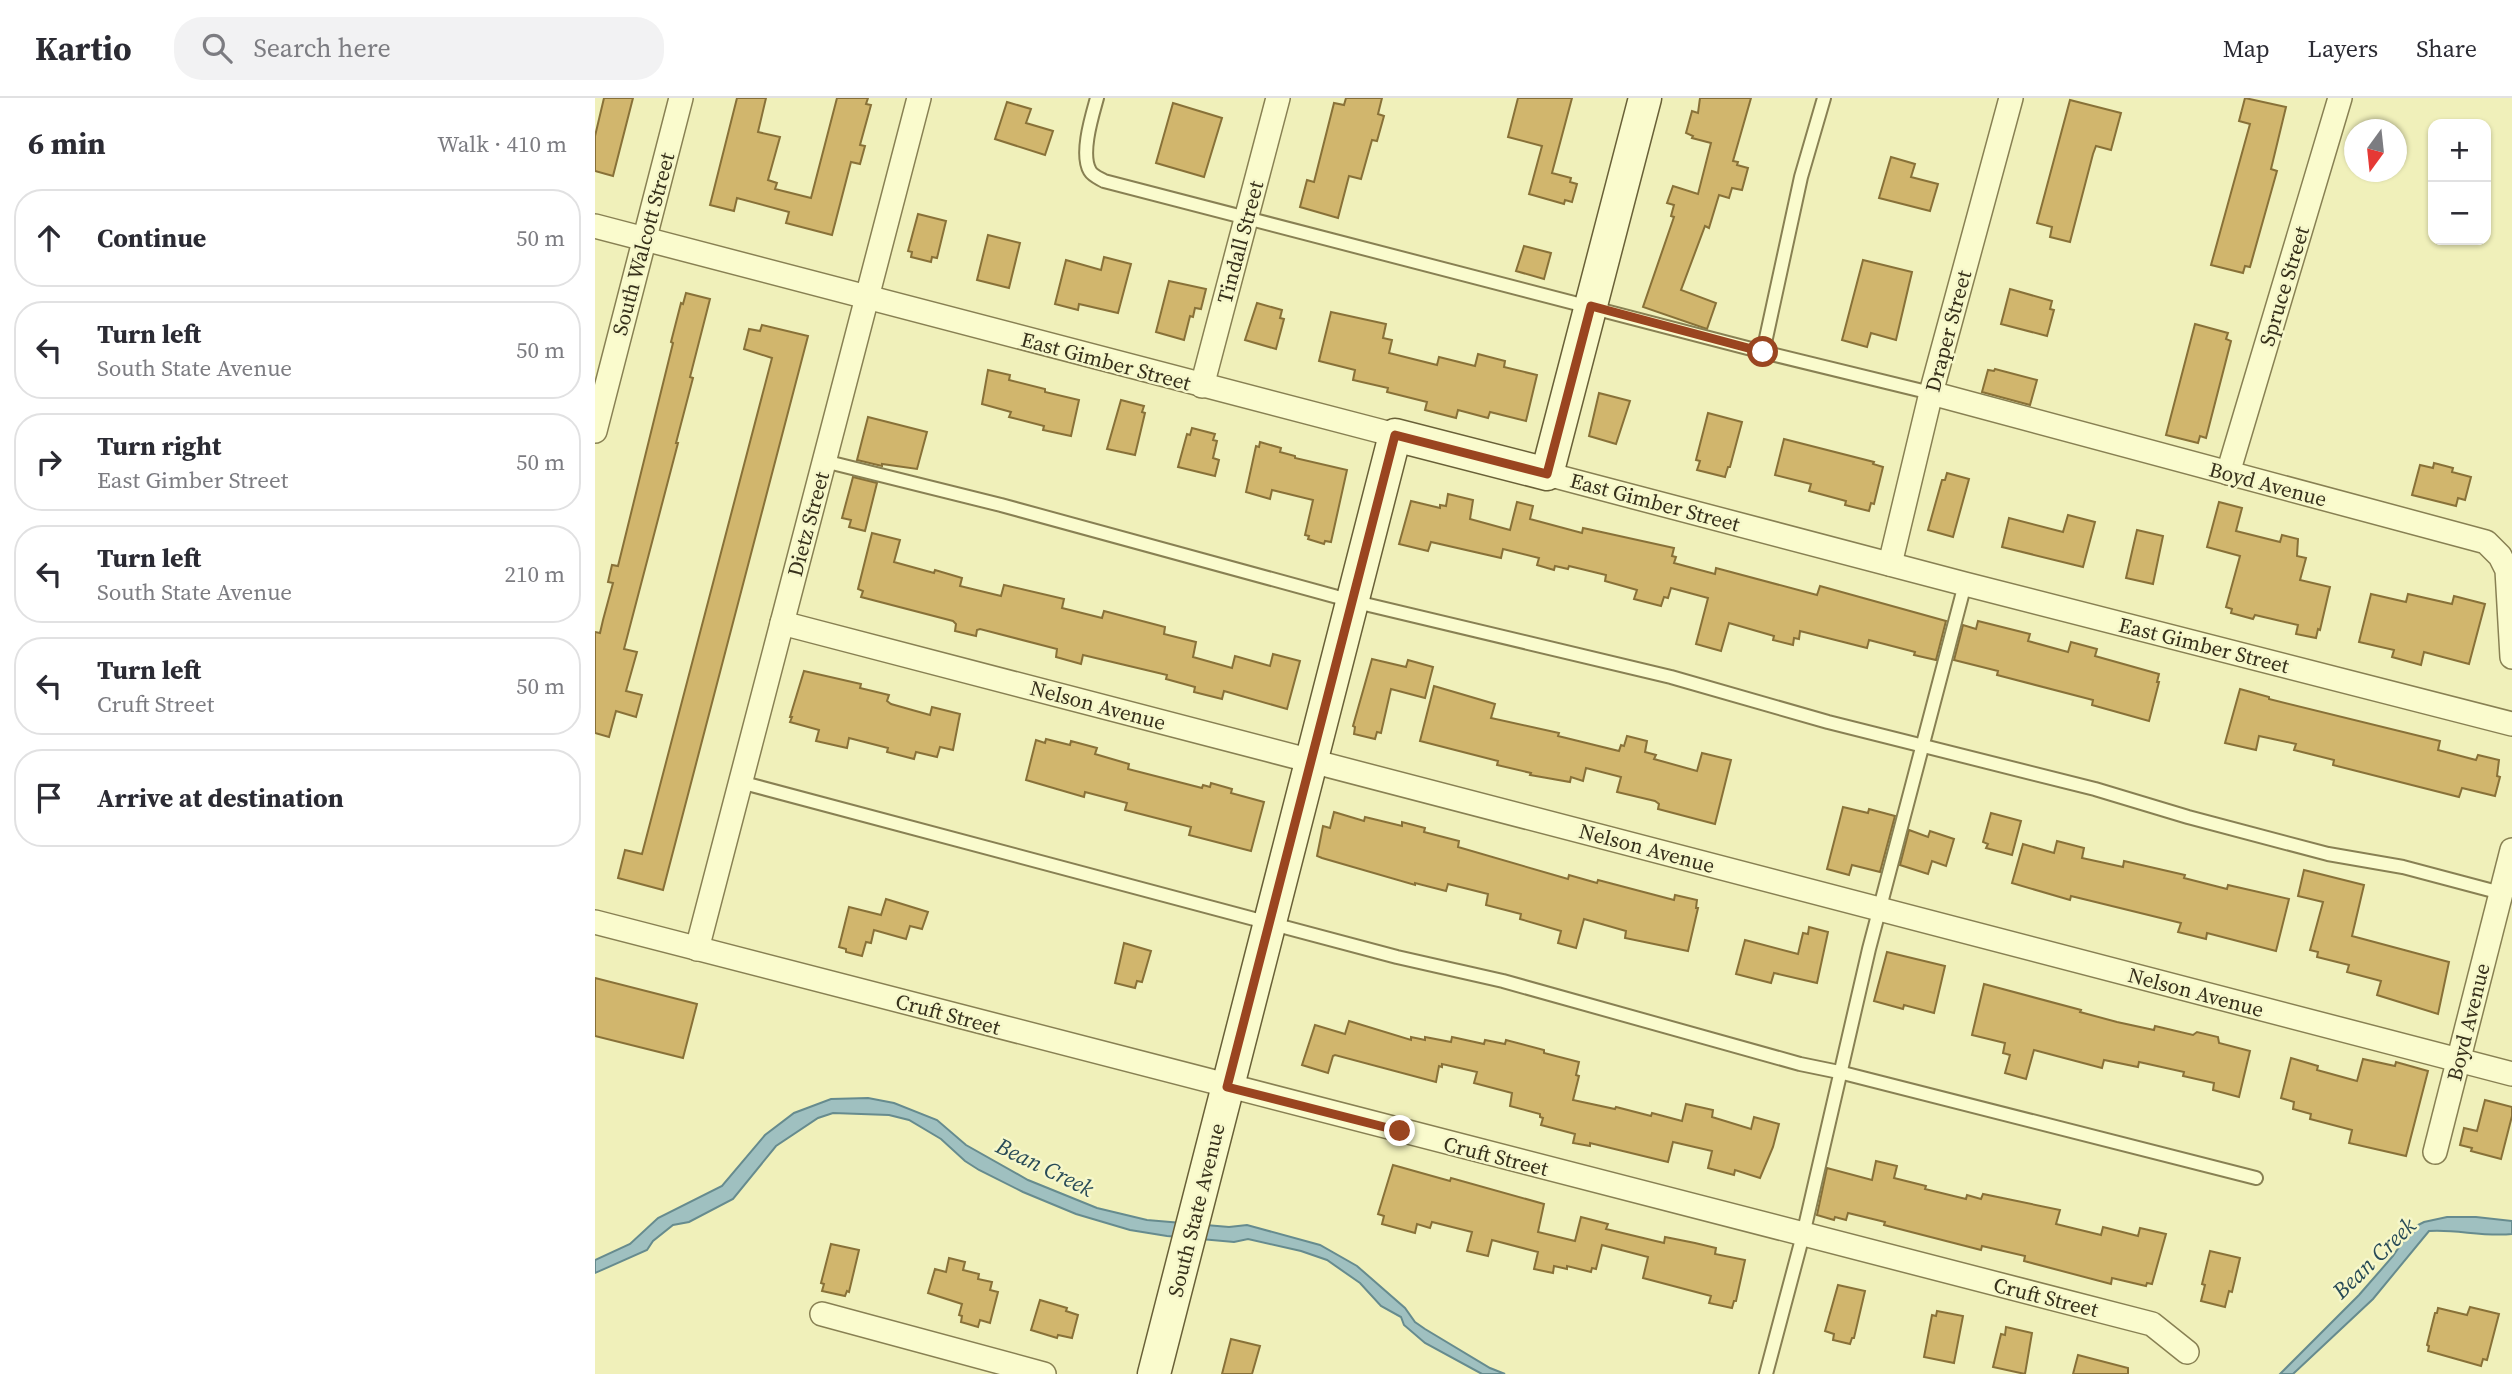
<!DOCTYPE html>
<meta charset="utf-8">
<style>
body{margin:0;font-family:"Source Serif 4",serif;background:#f2f2f3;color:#2b2b33}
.controls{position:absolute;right:21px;top:21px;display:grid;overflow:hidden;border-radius:14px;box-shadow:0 2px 5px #0004}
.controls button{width:63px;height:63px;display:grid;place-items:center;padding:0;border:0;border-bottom:2px solid #e1e1e2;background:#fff;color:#2b2b33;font:35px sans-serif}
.compass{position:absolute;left:1749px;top:21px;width:63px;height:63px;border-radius:50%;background:#fff;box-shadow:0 2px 5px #0004;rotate:195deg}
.stop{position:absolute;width:21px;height:21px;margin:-16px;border:5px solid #9a4520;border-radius:50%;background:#fff}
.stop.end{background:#9a4520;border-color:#fff;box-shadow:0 2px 7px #0008}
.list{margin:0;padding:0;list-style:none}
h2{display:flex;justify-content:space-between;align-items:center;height:91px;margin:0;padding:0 28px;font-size:30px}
h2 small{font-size:23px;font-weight:400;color:#7c7c81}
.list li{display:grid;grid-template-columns:46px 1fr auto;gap:21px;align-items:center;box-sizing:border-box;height:98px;margin:0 14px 14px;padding:0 14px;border:2px solid #e1e1e2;border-radius:28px}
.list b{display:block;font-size:26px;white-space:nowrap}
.list p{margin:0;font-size:23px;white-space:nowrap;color:#7c7c81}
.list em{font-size:23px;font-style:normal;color:#7c7c81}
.icon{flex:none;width:38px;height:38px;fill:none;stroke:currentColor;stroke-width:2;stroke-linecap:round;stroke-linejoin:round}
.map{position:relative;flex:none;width:1917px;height:1276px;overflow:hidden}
header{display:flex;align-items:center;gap:42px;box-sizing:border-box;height:98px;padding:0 35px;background:#fff;border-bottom:2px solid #e1e1e2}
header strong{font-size:33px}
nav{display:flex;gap:38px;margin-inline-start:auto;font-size:24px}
.search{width:490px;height:63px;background:#f2f2f3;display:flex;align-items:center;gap:18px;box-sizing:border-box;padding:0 24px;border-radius:28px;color:#7c7c81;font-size:26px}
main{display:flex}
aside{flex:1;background:#fff}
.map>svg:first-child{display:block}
.water{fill:#9fc0c0;stroke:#668b8e;stroke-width:2}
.building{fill:#d1b66d;stroke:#887138;stroke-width:2}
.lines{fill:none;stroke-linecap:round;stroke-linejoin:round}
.lane-casing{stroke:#888053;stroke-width:16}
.street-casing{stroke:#888053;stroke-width:26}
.secondary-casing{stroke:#696037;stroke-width:35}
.lane{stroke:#fafbcd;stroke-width:12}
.street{stroke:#fafbcd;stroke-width:23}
.secondary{stroke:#fafbcd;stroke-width:32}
.route{stroke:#9a4520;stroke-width:9}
.labels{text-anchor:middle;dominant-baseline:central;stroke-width:5;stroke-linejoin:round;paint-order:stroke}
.street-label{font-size:21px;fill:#36301a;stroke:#f6f7ca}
.water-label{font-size:23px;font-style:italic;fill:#284b57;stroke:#f6f7ca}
</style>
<header>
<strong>Kartio</strong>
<div class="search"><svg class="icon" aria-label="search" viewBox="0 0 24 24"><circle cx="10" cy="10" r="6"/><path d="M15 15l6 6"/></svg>Search here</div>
<nav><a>Map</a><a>Layers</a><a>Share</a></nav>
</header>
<main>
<aside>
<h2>6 min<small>Walk · 410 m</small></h2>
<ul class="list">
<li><svg class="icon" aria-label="ahead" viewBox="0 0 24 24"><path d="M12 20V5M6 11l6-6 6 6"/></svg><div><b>Continue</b></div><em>50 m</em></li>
<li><svg class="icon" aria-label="left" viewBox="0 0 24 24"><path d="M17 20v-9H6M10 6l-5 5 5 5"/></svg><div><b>Turn left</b><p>South State Avenue</p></div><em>50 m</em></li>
<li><svg class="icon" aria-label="right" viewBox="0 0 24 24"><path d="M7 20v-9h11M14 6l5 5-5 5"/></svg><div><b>Turn right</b><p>East Gimber Street</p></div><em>50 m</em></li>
<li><svg class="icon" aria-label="left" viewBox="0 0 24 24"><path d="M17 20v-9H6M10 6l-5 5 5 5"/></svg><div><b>Turn left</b><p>South State Avenue</p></div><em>210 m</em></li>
<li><svg class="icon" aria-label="left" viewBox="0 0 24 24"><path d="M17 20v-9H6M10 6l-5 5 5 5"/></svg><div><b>Turn left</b><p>Cruft Street</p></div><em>50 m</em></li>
<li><svg class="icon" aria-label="arrive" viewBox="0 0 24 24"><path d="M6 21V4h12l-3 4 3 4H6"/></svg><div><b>Arrive at destination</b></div></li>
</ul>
</aside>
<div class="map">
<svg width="1917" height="1276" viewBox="0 0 1917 1276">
<rect width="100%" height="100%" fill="#f0f0ba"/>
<g class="water">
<polygon points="273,1000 299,1005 342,1022 371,1047 433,1082 502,1110 552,1122 634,1129 652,1127 725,1147 762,1168 810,1210 820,1224 830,1231 895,1270 910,1276 887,1276 830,1245 809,1227 806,1219 786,1208 765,1185 732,1162 706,1153 653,1141 639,1144 572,1138 535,1132 481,1116 428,1094 384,1072 370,1063 346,1041 314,1022 294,1017 238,1015 223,1020 181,1048 138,1101 94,1124 78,1127 58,1143 52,1152 0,1175 0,1162 35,1146 63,1120 127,1088 170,1037 199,1015 236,1001"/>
<path d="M1852 1119H1881L1917 1123V1136C1887 1139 1862 1131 1834 1133L1778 1201 1698 1276H1685L1764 1197 1798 1158 1817 1130 1829 1124Z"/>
</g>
<g class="building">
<polygon points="9,0 38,0 18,78 0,73 0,38"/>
<polygon points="142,0 171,0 163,34 185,39 173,82 182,85 180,91 216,100 242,0 273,0 271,6 276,7 265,47 270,48 265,66 256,64 237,137 191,125 194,114 142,100 139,113 115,107"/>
<polygon points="751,0 787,0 783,16 789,18 782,43 777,42 766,81 754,78 743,120 705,109 712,82 719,84 739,5 749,7"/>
<polygon points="923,0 977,0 957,75 976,80 975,84 982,86 977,104 970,102 969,106 934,96 947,48 913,39"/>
<polygon points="1105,0 1156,0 1138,63 1143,64 1142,67 1153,70 1147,92 1137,90 1134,100 1124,97 1114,130 1110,128 1086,192 1121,205 1112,231 1048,209 1079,119 1076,118 1079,107 1072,105 1078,88 1103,96 1116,45 1097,40 1098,38 1091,35 1097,13 1103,15"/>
<polygon points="1650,0 1691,9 1676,71 1682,73 1655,169 1650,168 1648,175 1616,167 1655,26 1644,23"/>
<polygon points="1475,2 1526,15 1516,52 1501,48 1498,56 1475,144 1455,139 1457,129 1442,125"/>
<polygon points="412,4 436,11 431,25 458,33 450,57 400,41"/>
<polygon points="578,5 627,20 609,79 561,65"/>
<polygon points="1296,59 1320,66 1316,79 1343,86 1335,113 1284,100"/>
<polygon points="323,116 351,123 342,160 337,159 336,164 316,159 317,154 313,153"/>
<polygon points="393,137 425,145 414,190 382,182"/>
<polygon points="929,148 956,155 949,181 921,173"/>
<polygon points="509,159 536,166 523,215 484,206 483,212 460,206 471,162 506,172"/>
<polygon points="1268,162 1317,174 1301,242 1276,235 1272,249 1247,242"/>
<polygon points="574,183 611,191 606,211 600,210 598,219 595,218 589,242 561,234"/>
<polygon points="1415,191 1457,203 1455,211 1459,212 1452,238 1406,226"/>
<polygon points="91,195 115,201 95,279 98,280 81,345 83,345 29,551 42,554 31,593 47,597 41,619 21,613 14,639 0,635 0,534 5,535 8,522 18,485 13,484 17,467 23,468 78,245 76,244 86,205 88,206"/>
<polygon points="662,205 687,212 685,220 689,221 681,251 650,242"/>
<polygon points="736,214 791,226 788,240 797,242 794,255 842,267 844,259 880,268 883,256 910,263 909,269 942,277 931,323 895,314 893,320 863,312 861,320 830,312 832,304 792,294 793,290 758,282 760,272 724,263"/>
<polygon points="1600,226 1633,235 1631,241 1636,243 1611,340 1605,338 1603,345 1571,337"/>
<polygon points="167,227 213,238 68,792 23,780 30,752 47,756 177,260 149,251 154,231 165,233"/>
<polygon points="1400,271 1442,282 1435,307 1387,294 1393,272 1399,273"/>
<polygon points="393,272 415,277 414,282 450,291 450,294 484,302 476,338 448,332 449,328 414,319 416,314 387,306"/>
<polygon points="1004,295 1035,303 1021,346 994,338"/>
<polygon points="526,302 549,308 547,314 550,315 540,357 512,351"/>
<polygon points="1113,315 1147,324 1135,369 1133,369 1130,379 1102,372 1105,363 1101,362"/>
<polygon points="273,319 332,334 322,371 287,366 287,368 262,362"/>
<polygon points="597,330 620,336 618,342 622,343 618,360 624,362 620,378 583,369 592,336 595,337"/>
<polygon points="1189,341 1279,364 1278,366 1288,369 1279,406 1276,405 1274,413 1250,407 1251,403 1214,393 1216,386 1180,377"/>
<polygon points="665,344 686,350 685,354 700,358 700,360 752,372 736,444 730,443 729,446 713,441 714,438 710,437 718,402 677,392 675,401 651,394 661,348 664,349"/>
<polygon points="1839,365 1858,370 1857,374 1876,379 1870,402 1863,400 1861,408 1817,397 1825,367 1838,370"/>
<polygon points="1352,375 1374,381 1358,439 1333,432 1347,382 1350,382"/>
<polygon points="258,379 282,385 270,433 254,429 256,422 247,420"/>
<polygon points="853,396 878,402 875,421 915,432 922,404 938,408 935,421 987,435 988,430 1079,450 1077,458 1081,459 1079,465 1120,476 1121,470 1222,497 1225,488 1351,523 1341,562 1319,557 1320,554 1274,542 1272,550 1205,533 1204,541 1199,540 1198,547 1178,542 1179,538 1134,525 1126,553 1101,546 1113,500 1076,490 1073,500 1069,499 1066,508 1039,501 1042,492 1010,483 1011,477 974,468 973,471 960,468 959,472 942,467 944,460 908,451 906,460 836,444 833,453 804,446 816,403 845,410 845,407 851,408"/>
<polygon points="1624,404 1647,410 1641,433 1685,444 1687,437 1703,441 1702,458 1711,460 1705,482 1735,489 1725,532 1723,531 1721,540 1701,536 1703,527 1660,517 1658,521 1636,515 1637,511 1631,509 1645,458 1612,449"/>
<polygon points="1473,417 1500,424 1488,469 1407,449 1414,420 1468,434"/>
<polygon points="1542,432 1568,438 1558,486 1531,480"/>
<polygon points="277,435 305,442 299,464 339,475 340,472 367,480 365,488 406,498 409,487 469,501 467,510 507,520 509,513 570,529 569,536 601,544 598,559 637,570 640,558 675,568 678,556 705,563 692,611 629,593 627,601 599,594 600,589 571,581 572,577 488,557 486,566 461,559 462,551 385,531 382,532 381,538 360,533 361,526 358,523 266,499 268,493 263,491"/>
<polygon points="1776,496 1811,504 1813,496 1857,506 1859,498 1890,506 1874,566 1829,554 1826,567 1797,559 1799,552 1764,544"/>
<polygon points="1383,523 1435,536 1433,543 1473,554 1476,544 1502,551 1500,558 1564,576 1562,584 1564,584 1554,623 1497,607 1498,602 1402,577 1403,573 1359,562 1368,527 1381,531"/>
<polygon points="777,561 811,569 813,562 838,569 830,600 796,591 786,635 782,634 780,641 759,636 760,629 758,628"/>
<polygon points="209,573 266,586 265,590 294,597 292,603 296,606 335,617 337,609 365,616 358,652 345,649 342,659 321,654 319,661 292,654 293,650 254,640 252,650 221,643 224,632 195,624 197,619 195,619"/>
<polygon points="839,588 900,606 896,620 964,635 963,638 1024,653 1026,647 1029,648 1032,638 1052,643 1050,654 1061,657 1059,661 1102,673 1107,655 1136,662 1120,726 1063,711 1064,706 1060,703 1022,694 1026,679 991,670 988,683 976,679 975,684 935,677 936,675 902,667 903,663 825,643"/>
<polygon points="1645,591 1674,599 1674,601 1845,643 1843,652 1881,662 1883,657 1904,662 1902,678 1905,679 1900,698 1867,690 1864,699 1738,667 1739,662 1699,652 1701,646 1664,638 1661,652 1630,645"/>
<polygon points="451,641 475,647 476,643 502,650 500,656 534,666 533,671 607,690 608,687 615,689 616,685 637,691 636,695 669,704 656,753 594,737 596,729 530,712 532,705 490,694 489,699 431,682 441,642 450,645"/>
<polygon points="1248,709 1273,715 1274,711 1300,718 1285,774 1257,767 1254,777 1232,771"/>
<polygon points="739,714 769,723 770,719 807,728 807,724 830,730 829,734 864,743 863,749 973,781 974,777 1002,785 1003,782 1079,802 1080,797 1102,802 1101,810 1103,810 1093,853 1030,840 1031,833 989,821 981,850 963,845 966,833 925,821 926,816 891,807 893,796 853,786 851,793 820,785 820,787 727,760 722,758 728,728 735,730"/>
<polygon points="1396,715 1426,723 1417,757 1391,750 1393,746 1388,744"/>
<polygon points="1314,732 1333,739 1335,733 1359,741 1351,768 1337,763 1333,776 1305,767"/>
<polygon points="1462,743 1489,750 1487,760 1528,769 1529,763 1590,777 1589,780 1632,791 1633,787 1694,801 1681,853 1612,835 1611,841 1583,834 1586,825 1476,798 1475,802 1417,785 1428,746 1459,755"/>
<polygon points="1709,772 1769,787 1757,838 1854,864 1843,916 1782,897 1786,883 1752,874 1754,867 1722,859 1723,854 1715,852 1728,804 1703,798"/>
<polygon points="291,801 333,814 327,831 315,828 311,841 279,832 276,845 271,844 267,858 251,854 251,851 244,849 254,809 286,817"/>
<polygon points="1214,829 1233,834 1222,885 1179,875 1176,885 1141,876 1150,842 1203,856 1208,835 1213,836"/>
<polygon points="529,845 556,853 547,884 542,883 540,890 520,885"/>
<polygon points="1292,854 1350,868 1339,915 1309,907 1308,911 1279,903"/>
<polygon points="0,880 102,906 88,960 0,938"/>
<polygon points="1389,886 1486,912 1485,914 1522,924 1559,932 1560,928 1598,937 1602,934 1623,939 1624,945 1655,953 1644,999 1618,992 1619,985 1588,978 1589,974 1544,964 1543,969 1509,962 1507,970 1439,952 1431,981 1410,975 1415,957 1408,955 1410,945 1377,937"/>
<polygon points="754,923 816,942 816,939 830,942 830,939 856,944 857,939 889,946 890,942 910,946 911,942 949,952 949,955 984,964 981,977 984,978 978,1002 1020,1011 1021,1009 1056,1018 1057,1015 1087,1023 1091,1006 1118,1012 1117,1019 1156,1031 1159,1019 1184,1026 1178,1049 1165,1080 1140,1072 1139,1077 1113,1070 1117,1053 1078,1044 1073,1064 995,1045 995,1048 978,1045 980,1036 946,1027 948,1020 945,1019 945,1016 915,1008 917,995 879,985 882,974 847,966 847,969 844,968 841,984 740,957 738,958 733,975 707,967 720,927 750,936"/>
<polygon points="1696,960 1723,968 1722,972 1762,983 1768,961 1800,968 1801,964 1833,973 1811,1058 1754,1045 1757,1032 1715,1021 1716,1016 1698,1011 1699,1004 1686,1000"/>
<polygon points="1890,1002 1917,1009 1917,1018 1906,1061 1876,1053 1877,1050 1865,1047 1869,1030 1882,1033"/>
<polygon points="1281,1063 1302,1068 1299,1080 1331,1088 1330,1091 1371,1101 1372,1097 1386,1101 1388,1096 1465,1112 1461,1126 1506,1137 1508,1129 1543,1138 1545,1130 1571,1136 1557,1186 1552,1185 1551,1188 1517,1180 1516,1186 1429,1163 1430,1158 1387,1148 1386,1152 1289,1127 1290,1124 1253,1115 1251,1122 1240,1119 1239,1122 1222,1117 1232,1070 1277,1082"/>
<polygon points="798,1067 855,1083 856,1080 949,1106 943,1134 980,1143 986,1119 1013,1126 1011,1131 1069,1145 1070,1139 1100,1145 1121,1150 1120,1156 1150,1162 1141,1203 1139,1203 1137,1210 1114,1205 1116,1198 1048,1180 1053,1159 1007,1147 1001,1171 997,1170 996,1174 972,1168 972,1171 959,1168 958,1175 939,1171 943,1154 897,1142 893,1158 872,1153 877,1134 837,1124 835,1130 822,1126 820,1135 787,1126 789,1118 783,1116"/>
<polygon points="236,1146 264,1152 254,1194 252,1193 250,1198 227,1193 229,1186 226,1185"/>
<polygon points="1615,1153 1645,1160 1637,1194 1634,1193 1630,1209 1606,1203 1610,1187 1607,1186"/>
<polygon points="354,1160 370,1164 368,1172 384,1176 383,1181 397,1184 395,1192 403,1194 395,1225 385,1222 383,1229 366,1224 367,1218 364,1217 367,1206 333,1195 340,1171 351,1174"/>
<polygon points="1243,1187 1270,1193 1259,1240 1257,1240 1255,1246 1238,1242 1239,1236 1230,1233"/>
<polygon points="445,1202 472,1210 471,1213 483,1217 477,1240 463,1237 462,1240 436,1232"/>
<polygon points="1875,1209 1904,1216 1892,1262 1888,1261 1886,1268 1833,1253 1834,1248 1832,1247 1840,1215 1842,1215 1843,1210 1872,1217"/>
<polygon points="1342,1213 1368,1218 1359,1265 1329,1259 1337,1217 1341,1218"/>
<polygon points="1411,1229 1437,1235 1430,1276 1398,1269 1406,1236 1410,1237"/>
<polygon points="636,1241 665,1248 657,1276 627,1276"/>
<polygon points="1483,1257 1533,1270 1533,1276 1478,1276"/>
</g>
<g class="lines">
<g class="lane-casing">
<g id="lane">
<path d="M502 0C497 18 485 56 495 73 498 78 504 80 509 83L1168 254 1336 295"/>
<polyline points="1168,254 1206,79 1229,0"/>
<polyline points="229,363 406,407 757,503 1076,579 1233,624 1500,691 1593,719 1733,756 1808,769 1906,795"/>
<polyline points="145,684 802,859 908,883 1205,966 1244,974 1661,1080"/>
<polyline points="1171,1276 1208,1137 1274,851 1370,486"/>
</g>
</g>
<g class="street-casing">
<g id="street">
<polyline points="0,128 800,337"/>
<polyline points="607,288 683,0"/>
<polyline points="1336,295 1891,444 1905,458 1912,472 1917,559"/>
<polyline points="0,333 86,0"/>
<polyline points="1633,375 1745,0"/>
<polyline points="952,376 1370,486 1917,626"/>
<polyline points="1295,466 1336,295 1416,0"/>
<polyline points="187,525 1917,976"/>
<polyline points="0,824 1557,1226 1592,1254"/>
<polyline points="102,851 324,0"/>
<polyline points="1840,1054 1917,752"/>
<polyline points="227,1216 449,1276"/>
</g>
</g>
<g class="secondary-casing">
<polyline id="secondary" points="559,1276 800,337 952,376 1050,0"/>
</g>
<use href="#lane" class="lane"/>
<use href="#street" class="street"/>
<use href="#secondary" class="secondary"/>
</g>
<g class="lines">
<polyline class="route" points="805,1033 632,989 800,337 952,376 996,208 1168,254"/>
</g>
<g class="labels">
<g class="street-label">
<text transform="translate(645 144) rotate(-75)">Tindall Street</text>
<text transform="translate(48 146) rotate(-75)">South Walcott Street</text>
<text transform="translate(1689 188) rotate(-73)">Spruce Street</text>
<text transform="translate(1353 233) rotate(-75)">Draper Street</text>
<text transform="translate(511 263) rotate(15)">East Gimber Street</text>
<text transform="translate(1673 386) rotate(15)">Boyd Avenue</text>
<text transform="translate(1060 404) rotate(15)">East Gimber Street</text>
<text transform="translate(213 426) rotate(-75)">Dietz Street</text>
<text transform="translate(1609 547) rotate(14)">East Gimber Street</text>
<text transform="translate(503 607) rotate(15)">Nelson Avenue</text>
<text transform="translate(1052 750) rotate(15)">Nelson Avenue</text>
<text transform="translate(1601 894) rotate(15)">Nelson Avenue</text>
<text transform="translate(353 916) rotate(15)">Cruft Street</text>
<text transform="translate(1873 924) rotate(-76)">Boyd Avenue</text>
<text transform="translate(901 1058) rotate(14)">Cruft Street</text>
<text transform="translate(601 1112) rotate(-76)">South State Avenue</text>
<text transform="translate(1451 1199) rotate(14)">Cruft Street</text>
</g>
<g class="water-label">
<text transform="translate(450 1069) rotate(26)">Bean Creek</text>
<text transform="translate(1779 1160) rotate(-44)">Bean Creek</text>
</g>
</g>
</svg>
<div class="controls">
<button>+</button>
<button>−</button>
</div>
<svg class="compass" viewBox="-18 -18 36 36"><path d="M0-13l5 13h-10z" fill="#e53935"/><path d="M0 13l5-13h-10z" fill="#7c7c81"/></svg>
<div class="stop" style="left:1168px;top:254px"></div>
<div class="stop end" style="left:805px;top:1033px"></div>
</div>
</main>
